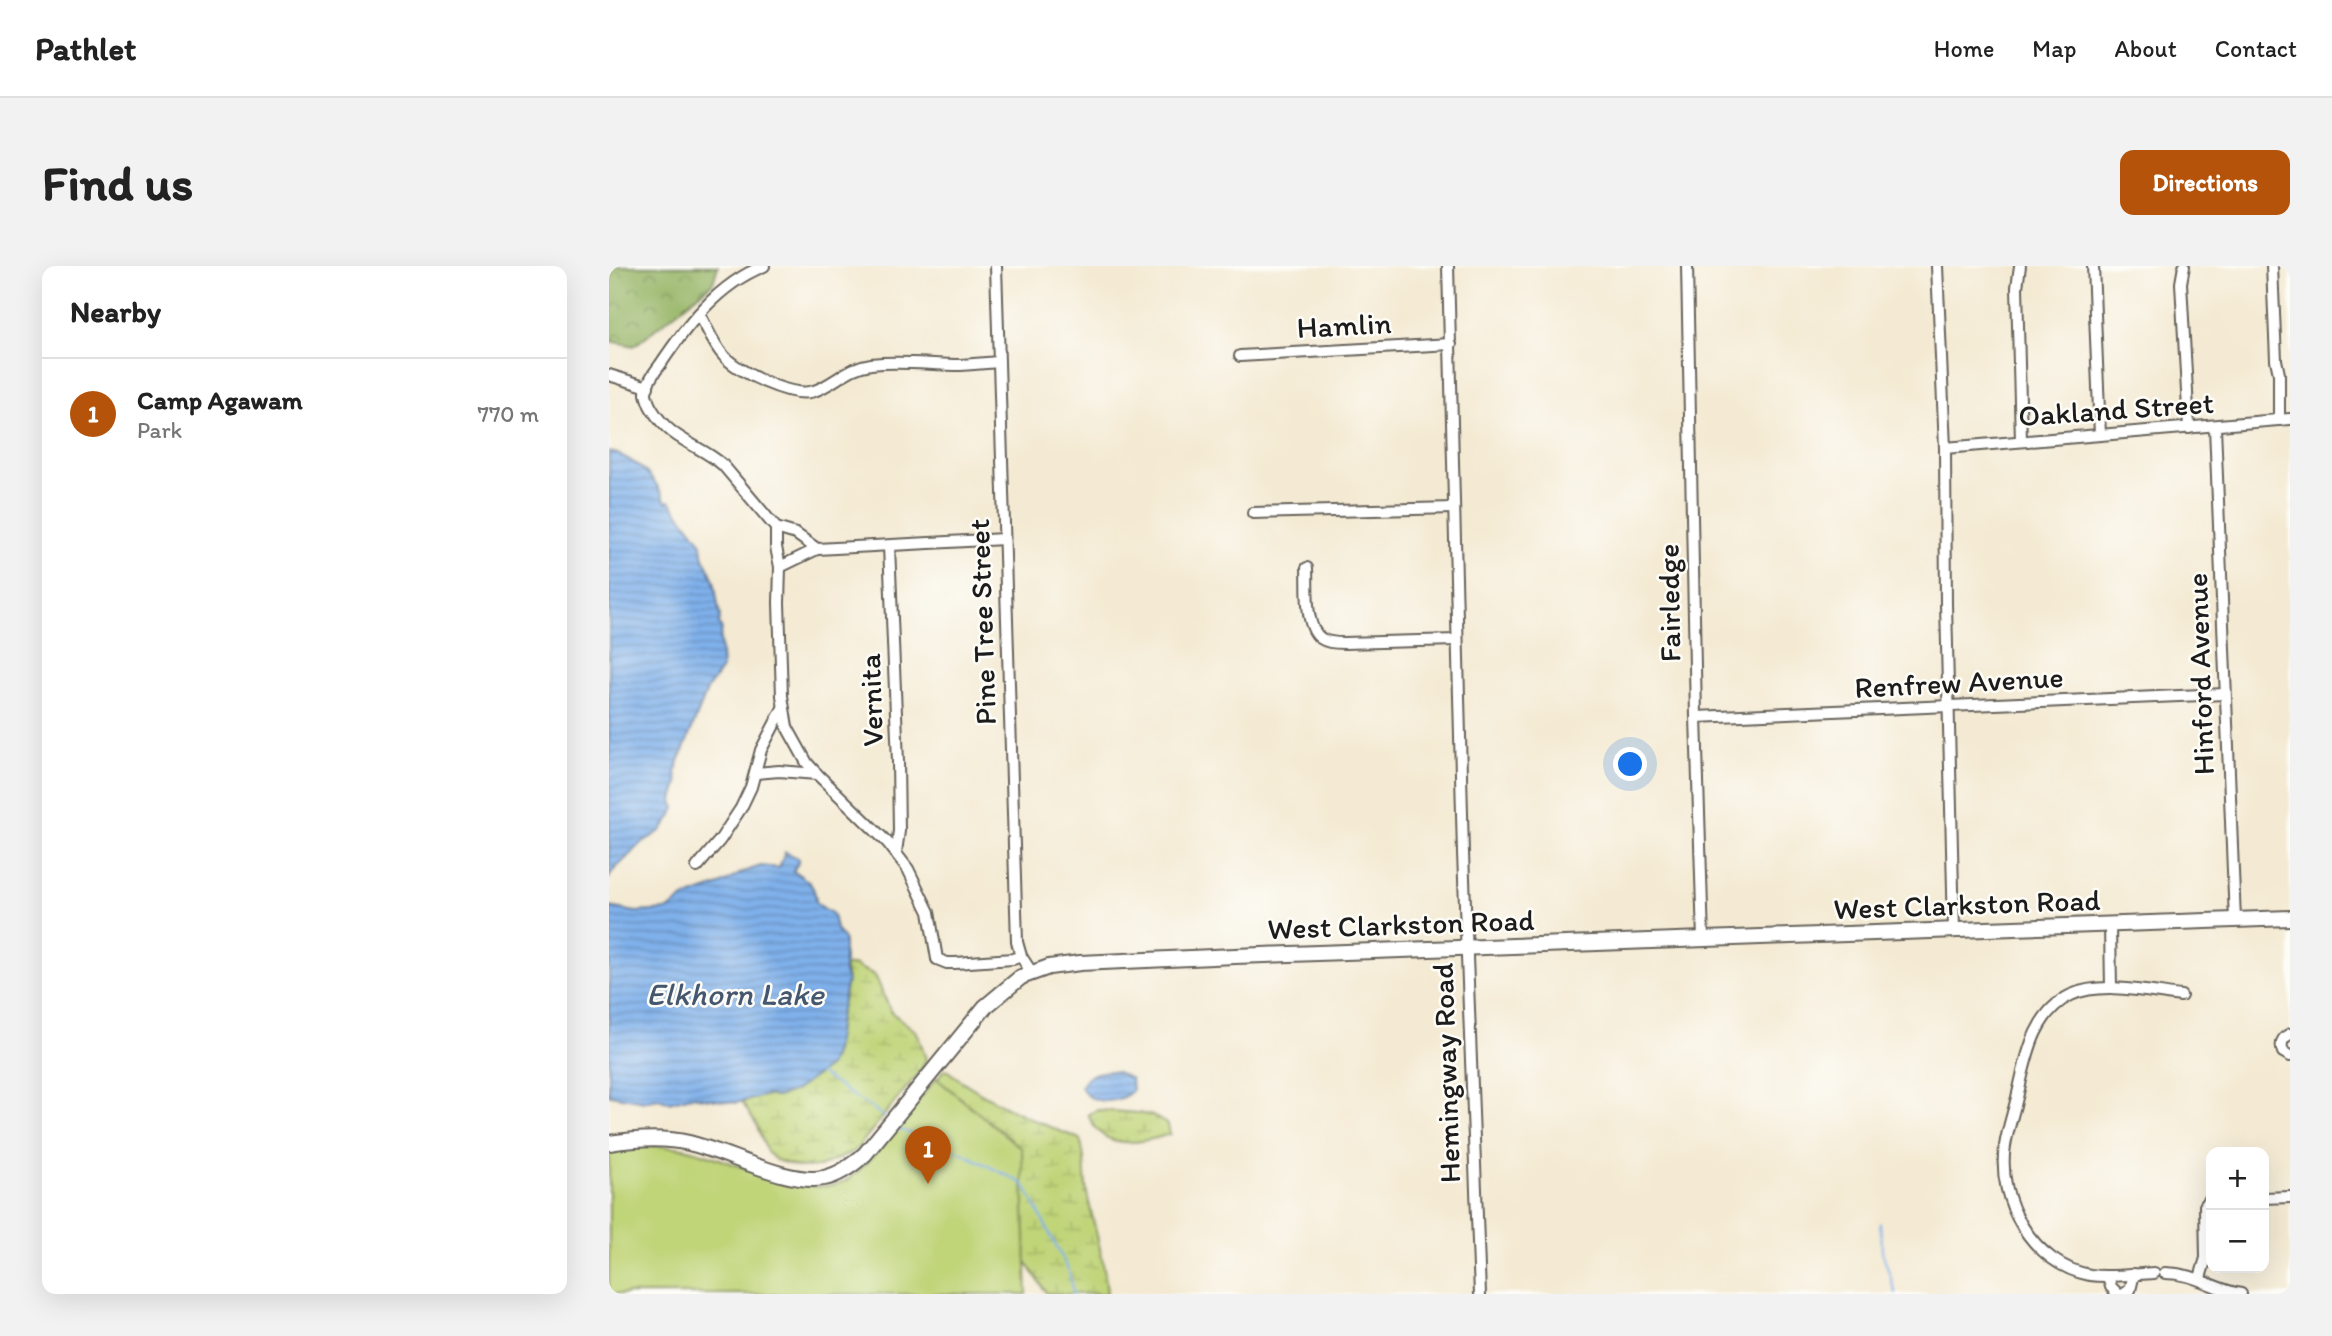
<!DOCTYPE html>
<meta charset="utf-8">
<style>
body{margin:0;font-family:Itim,sans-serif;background:#f2f2f2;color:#222}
.controls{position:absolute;right:21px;bottom:21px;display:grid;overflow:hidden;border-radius:14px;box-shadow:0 7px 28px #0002}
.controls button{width:63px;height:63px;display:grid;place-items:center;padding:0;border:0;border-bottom:2px solid #e0e0e0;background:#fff;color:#222;font:35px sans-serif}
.you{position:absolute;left:1022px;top:499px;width:24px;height:24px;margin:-18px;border:5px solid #fff;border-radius:50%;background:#1a73e8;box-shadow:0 0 0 10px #1a73e833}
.badge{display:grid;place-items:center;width:46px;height:46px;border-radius:50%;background:#b45309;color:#fff;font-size:23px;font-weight:700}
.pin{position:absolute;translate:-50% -58px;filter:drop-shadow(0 2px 4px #0008)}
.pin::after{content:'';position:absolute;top:37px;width:24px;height:21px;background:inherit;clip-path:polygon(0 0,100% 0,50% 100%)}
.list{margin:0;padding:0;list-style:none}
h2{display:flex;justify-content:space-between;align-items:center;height:91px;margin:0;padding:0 28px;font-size:30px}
h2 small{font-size:23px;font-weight:400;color:#767676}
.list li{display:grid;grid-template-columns:46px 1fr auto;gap:21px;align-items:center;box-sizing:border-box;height:112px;padding:0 28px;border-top:2px solid #e0e0e0}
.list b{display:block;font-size:26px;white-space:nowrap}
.list p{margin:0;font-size:23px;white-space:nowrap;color:#767676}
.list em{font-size:23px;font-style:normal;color:#767676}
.map{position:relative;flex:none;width:1681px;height:1028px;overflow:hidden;border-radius:14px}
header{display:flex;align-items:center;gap:42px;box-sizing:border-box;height:98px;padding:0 35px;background:#fff;border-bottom:2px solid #e0e0e0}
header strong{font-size:33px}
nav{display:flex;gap:38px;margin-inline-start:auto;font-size:24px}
.intro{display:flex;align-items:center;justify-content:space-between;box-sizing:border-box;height:168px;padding:0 42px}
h1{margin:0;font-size:49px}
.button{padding:18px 32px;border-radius:14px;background:#b45309;color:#fff;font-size:24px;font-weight:700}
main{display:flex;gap:42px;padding:0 42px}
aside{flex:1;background:#fff;border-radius:14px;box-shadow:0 7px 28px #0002}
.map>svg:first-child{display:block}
.forest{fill:url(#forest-crowns);stroke:#5a6942;stroke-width:2}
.wetland{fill:url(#wetland-marsh);stroke:#6e784a;stroke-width:2}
.park{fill:#c0d478;stroke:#6e784a;stroke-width:2}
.water{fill:url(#water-rules);stroke:#4e6683;stroke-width:2}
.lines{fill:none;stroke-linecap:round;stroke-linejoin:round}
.stream{stroke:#7fb0ea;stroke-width:2}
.minor-casing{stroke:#68645c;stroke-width:14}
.major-casing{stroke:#68645c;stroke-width:18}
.minor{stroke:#fff;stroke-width:10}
.major{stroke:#fff;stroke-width:14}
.labels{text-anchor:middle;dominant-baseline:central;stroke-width:5;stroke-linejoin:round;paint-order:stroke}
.street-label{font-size:30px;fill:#1c1c1c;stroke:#fdfcf7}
.water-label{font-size:32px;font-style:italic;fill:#44576e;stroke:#fdfcf7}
</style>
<header>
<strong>Pathlet</strong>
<nav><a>Home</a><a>Map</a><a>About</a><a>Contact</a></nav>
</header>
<div class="intro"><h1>Find us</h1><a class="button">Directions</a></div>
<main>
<aside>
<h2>Nearby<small></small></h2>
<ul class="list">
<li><span class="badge">1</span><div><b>Camp Agawam</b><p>Park</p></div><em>770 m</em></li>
</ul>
</aside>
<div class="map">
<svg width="1681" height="1028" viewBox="0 0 1681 1028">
<defs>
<pattern id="forest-crowns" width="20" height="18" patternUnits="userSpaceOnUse" patternTransform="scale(1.75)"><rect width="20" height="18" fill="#98b668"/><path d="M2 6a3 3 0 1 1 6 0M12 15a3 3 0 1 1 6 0" fill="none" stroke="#7b9355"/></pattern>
<pattern id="wetland-marsh" width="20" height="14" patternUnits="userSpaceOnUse" patternTransform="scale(1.75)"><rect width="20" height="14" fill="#c0d478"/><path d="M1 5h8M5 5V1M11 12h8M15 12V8" fill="none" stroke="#a4b567"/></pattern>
<pattern id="water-rules" width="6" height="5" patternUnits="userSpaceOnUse" patternTransform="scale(1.75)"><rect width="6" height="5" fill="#7fb0ea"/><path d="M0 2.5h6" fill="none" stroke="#678ebd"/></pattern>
</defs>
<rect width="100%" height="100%" fill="#fdfcf7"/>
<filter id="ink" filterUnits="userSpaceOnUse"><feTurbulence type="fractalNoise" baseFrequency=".0143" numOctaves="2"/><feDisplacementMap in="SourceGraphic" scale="14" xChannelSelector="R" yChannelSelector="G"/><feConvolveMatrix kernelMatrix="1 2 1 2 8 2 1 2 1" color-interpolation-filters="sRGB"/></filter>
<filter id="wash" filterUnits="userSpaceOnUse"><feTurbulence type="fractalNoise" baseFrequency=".00686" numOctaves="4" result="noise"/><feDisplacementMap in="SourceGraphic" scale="28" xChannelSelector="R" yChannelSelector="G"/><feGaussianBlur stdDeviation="1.57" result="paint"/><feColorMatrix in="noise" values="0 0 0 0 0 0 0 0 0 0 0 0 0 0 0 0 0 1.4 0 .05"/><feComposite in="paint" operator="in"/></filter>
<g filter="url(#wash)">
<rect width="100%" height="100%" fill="#f4ead3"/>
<polygon class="forest" points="0,0 109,0 104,17 25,80 0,75"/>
<g class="wetland">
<polygon points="244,699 266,709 282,746 308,766 317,793 312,804 246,885 210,901 189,901 167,894 158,886 147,858 133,836 158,829 166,831 180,827 220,800 226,785 230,752 238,715 235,700"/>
<path d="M336 803C377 834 423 855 471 873 478 893 474 913 479 932 486 964 496 995 498 1028H438L418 997 406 985 252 907Z"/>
<path d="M489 844 529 847 544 850 559 859 561 868C530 878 492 886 479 848Z"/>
</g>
<path class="park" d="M327 812 413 883 418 1028H0V882C25 881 50 878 75 882 118 890 201 939 239 913 268 893 304 840 327 812Z"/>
<g class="water">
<path d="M0 185C26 193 46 210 57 236L61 235 92 276 95 292 105 314 111 351 110 359 113 363 111 372 113 403 99 422 69 498 67 507 69 517 64 534 66 542 62 551 52 565 34 576 4 605 0 612Z"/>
<path d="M176 586 189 592V597L184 605C198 613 207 619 207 637L224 648 227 663 235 673V706L238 715 230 752 226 785 220 800 186 825 169 831 158 829 127 837 82 830 60 836 50 832 36 835 0 829V641L27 646 59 644 75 632 111 619 134 606 152 600 170 602Z"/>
<path d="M499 805 508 806 522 813 523 825C509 838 480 840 472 820 479 808 486 807 499 805Z"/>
</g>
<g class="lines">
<g class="stream">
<polyline points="210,807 276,851"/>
<polyline points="287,863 329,875 415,918 460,1005 464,1028"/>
<polyline points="1271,957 1273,985 1287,1028"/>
</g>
</g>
</g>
<g filter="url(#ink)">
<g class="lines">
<g class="minor-casing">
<g id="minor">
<path d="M155 0C109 18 77 60 51 99 45 107 37 117 37 128 38 132 41 140 43 143 62 175 90 178 114 199L167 262 187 268 208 283 395 273"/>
<polyline points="387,0 408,676 412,690 423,707"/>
<polyline points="839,0 854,587 871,1028"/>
<polyline points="1078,0 1087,451 1094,674"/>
<polyline points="1328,0 1336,182 1337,338 1345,665"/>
<polyline points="1411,0 1408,21 1412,175"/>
<polyline points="1484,0 1491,169"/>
<polyline points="1575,0 1572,17 1580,162"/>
<polyline points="1663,0 1667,94 1670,108 1670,154"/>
<path d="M90 48C98 61 104 78 114 89 128 106 184 133 205 125 226 118 238 101 262 98 292 94 322 99 352 99 365 98 377 97 390 96"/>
<polyline points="631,90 842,78"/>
<polyline points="0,109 39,121"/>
<polyline points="1606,161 1626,654"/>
<polyline points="1336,182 1681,153"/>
<polyline points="644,247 845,242"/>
<polyline points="167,262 167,281 171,301"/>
<polyline points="280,280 289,496 290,565 287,586"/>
<polyline points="208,283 171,301 170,337 173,430 178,461 198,497 208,508 279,577 299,603 320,646 328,693 338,697 346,697 404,693 412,690"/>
<path d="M698 302C699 321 695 363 713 373 719 377 728 377 735 377L848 374"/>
<polyline points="1087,451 1616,428"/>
<polyline points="147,507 170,505 208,508"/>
<polyline points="88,601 111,574 132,542 142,521 152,484 174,442"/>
<polyline points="1501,659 1502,722"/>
<path d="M1681 768C1673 772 1671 778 1674 786L1681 790"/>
<polyline points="1655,932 1681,931"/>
<path d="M1545 1007C1525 1008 1502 1012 1481 1009 1425 999 1387 935 1396 880 1399 861 1406 842 1410 823 1418 788 1426 746 1462 729 1493 715 1539 726 1572 730"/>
<path d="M1556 1007C1587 1007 1603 1023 1632 1028"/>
<polyline points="1499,1010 1502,1021 1509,1028"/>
<polyline points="1591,1012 1597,992 1596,940 1602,932"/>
<polyline points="1515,1028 1521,1024 1525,1008"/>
</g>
</g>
<g class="major-casing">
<path id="major" d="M0 877C26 873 55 871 80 877 119 886 178 919 215 912 231 909 245 898 256 888L376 741 412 711 440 701 471 697 626 690 1681 652"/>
</g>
<use href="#minor" class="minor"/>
<use href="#major" class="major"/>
</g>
</g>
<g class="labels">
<g class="street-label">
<text transform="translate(735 59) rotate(-3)">Hamlin</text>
<text transform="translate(1507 143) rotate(-4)">Oakland Street</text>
<text transform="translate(1060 337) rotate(-91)">Fairledge</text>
<text transform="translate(373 356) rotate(-92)">Pine Tree Street</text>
<text transform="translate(1591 408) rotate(-92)">Hinford Avenue</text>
<text transform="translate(1350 416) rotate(-3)">Renfrew Avenue</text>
<text transform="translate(262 434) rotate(-92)">Vernita</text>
<text transform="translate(1358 638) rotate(-2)">West Clarkston Road</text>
<text transform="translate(792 658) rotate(-2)">West Clarkston Road</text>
<text transform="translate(837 807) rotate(-92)">Hemingway Road</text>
</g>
<g class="water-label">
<text x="126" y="728">Elkhorn Lake</text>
</g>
</g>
</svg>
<div class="controls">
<button>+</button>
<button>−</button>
</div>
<div class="you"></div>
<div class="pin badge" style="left:319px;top:918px">1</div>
</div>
</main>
